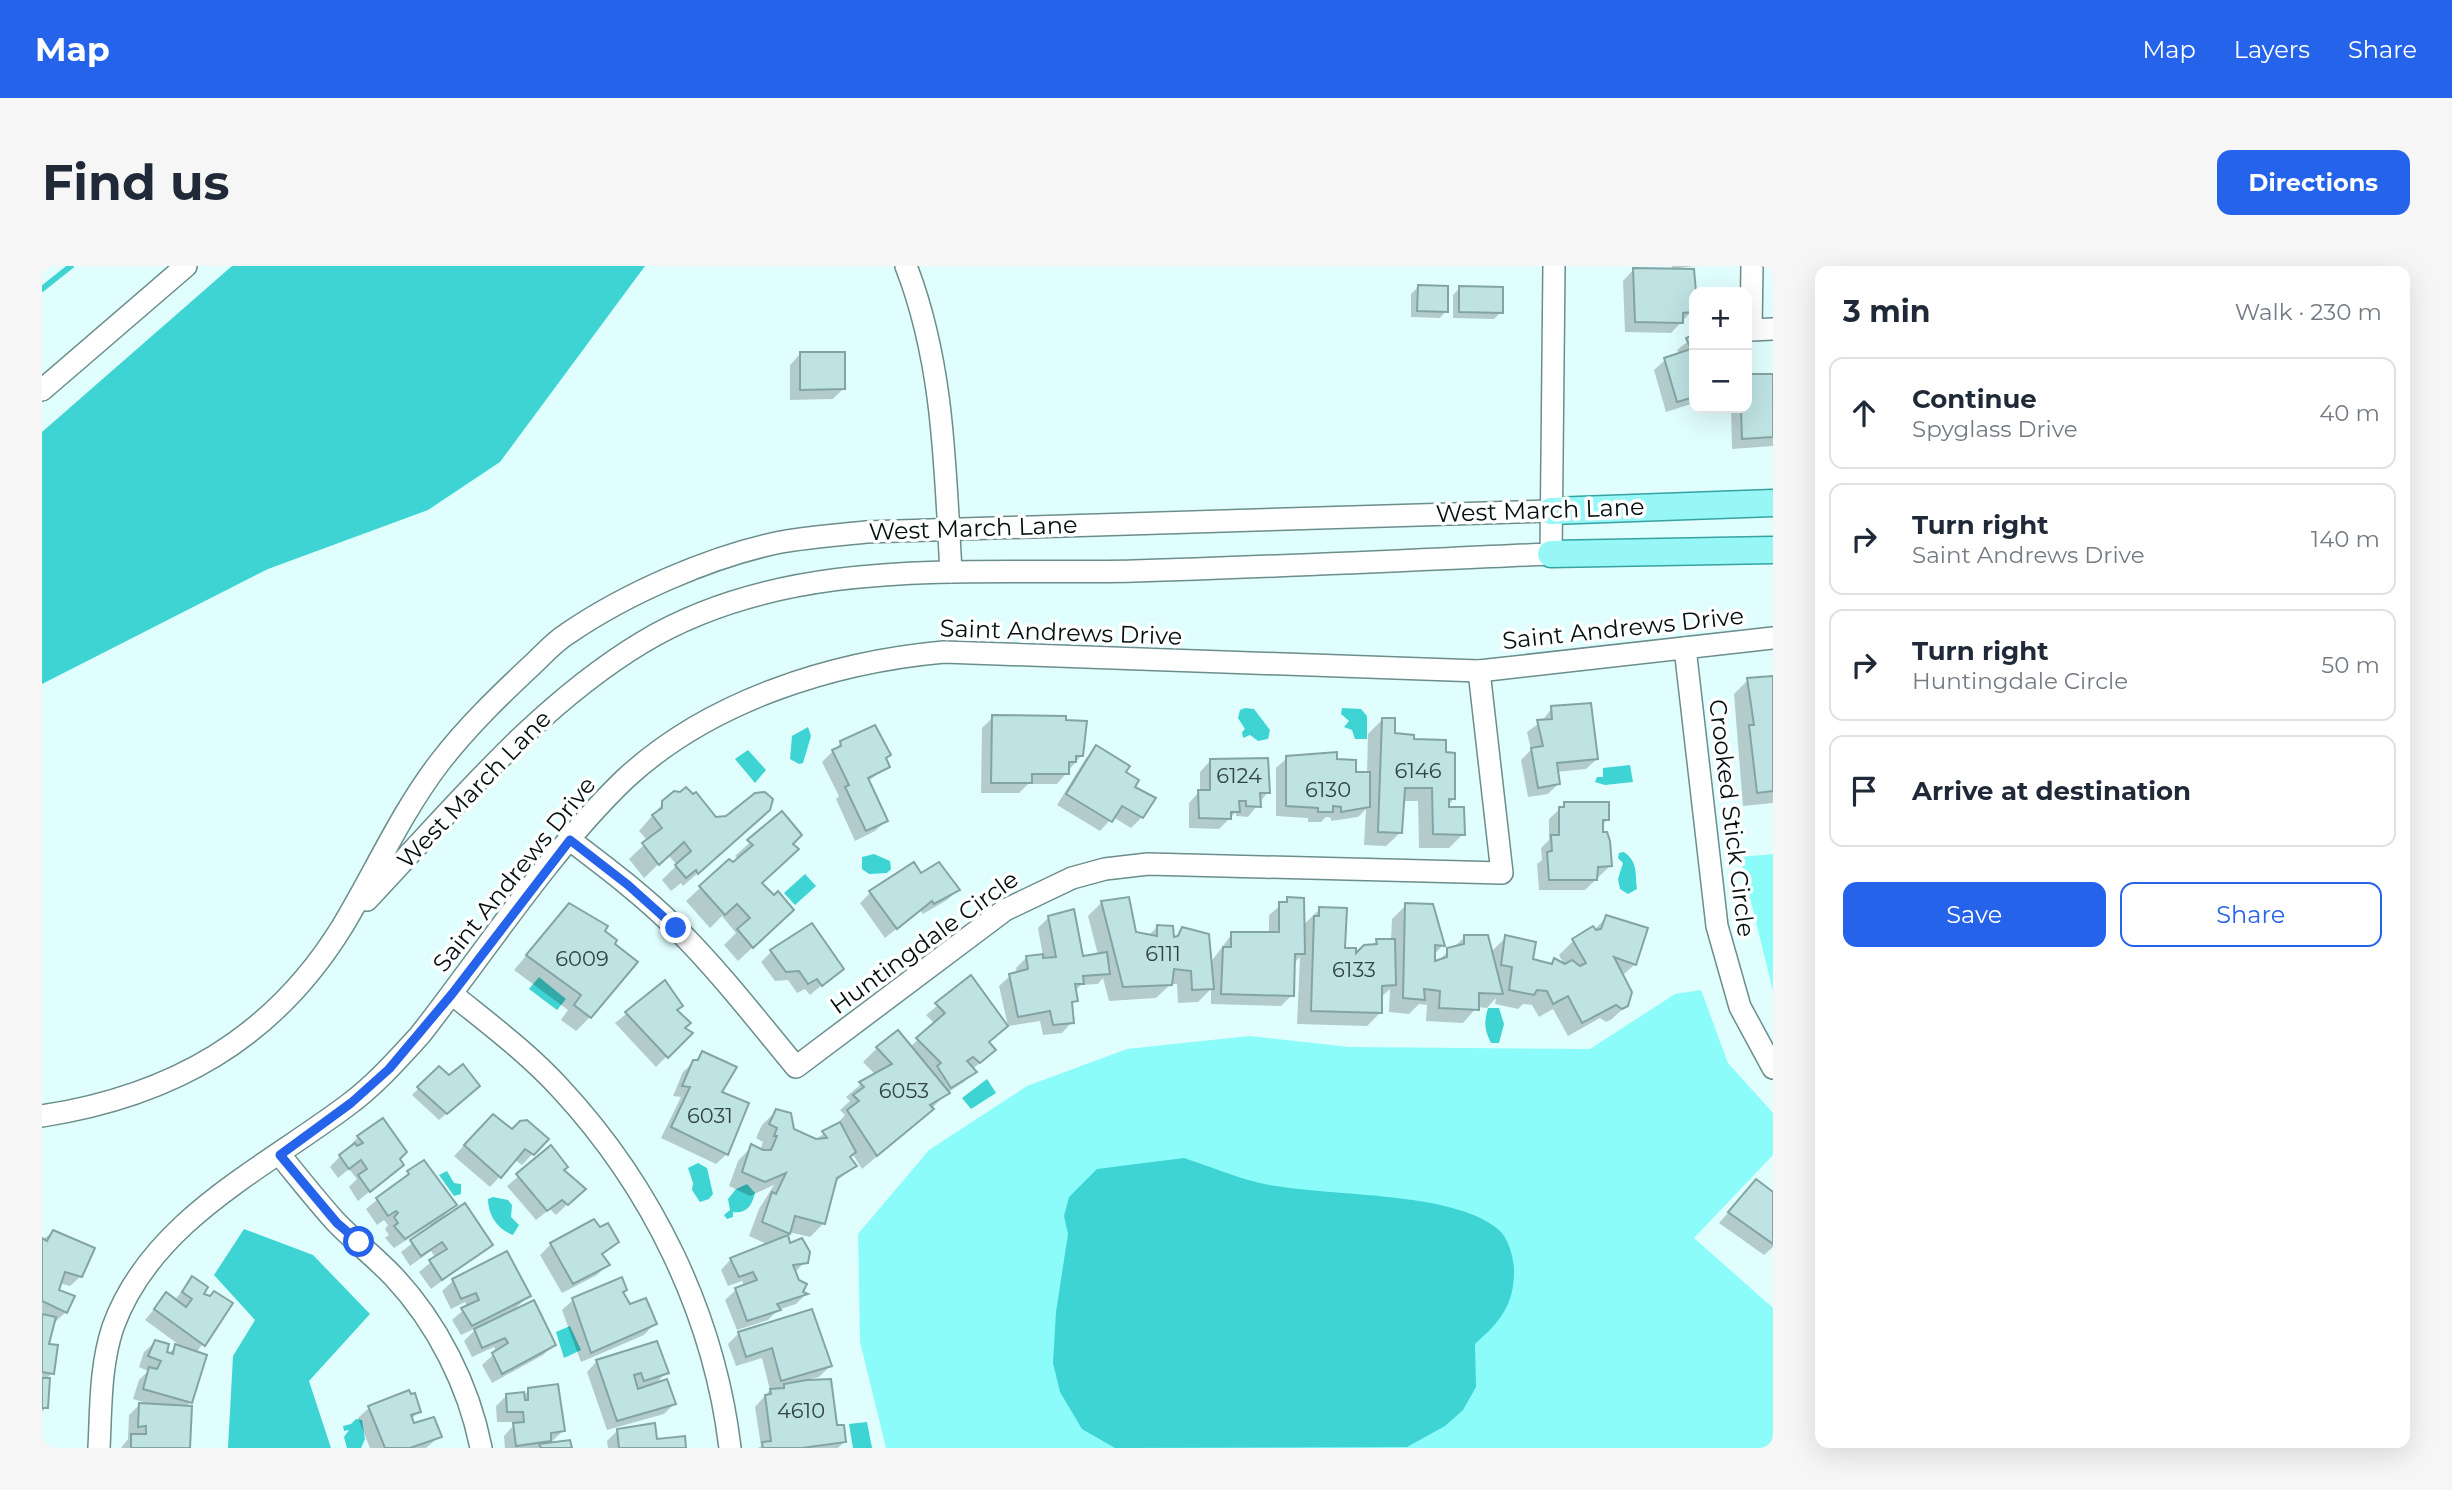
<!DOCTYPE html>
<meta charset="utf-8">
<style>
body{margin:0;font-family:Montserrat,sans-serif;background:#f6f6f7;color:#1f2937}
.controls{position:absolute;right:21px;top:21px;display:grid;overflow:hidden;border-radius:14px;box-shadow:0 7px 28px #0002}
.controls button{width:63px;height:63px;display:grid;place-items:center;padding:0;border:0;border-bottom:2px solid #e0e1e3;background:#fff;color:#1f2937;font:35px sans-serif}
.stop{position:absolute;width:21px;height:21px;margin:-16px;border:5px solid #2563eb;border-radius:50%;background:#fff}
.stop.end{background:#2563eb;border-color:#fff;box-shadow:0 2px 7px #0008}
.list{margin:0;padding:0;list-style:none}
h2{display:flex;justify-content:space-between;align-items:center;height:91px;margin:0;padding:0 28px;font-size:30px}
h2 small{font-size:23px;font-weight:400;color:#747a83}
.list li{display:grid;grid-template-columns:46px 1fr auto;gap:21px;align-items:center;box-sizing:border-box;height:112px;margin:0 14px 14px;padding:0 14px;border:2px solid #e0e1e3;border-radius:14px}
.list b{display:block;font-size:26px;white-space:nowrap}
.list p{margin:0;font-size:23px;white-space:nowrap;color:#747a83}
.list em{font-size:23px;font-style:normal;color:#747a83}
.actions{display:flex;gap:14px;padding:21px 28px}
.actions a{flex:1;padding:16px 0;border:2px solid #2563eb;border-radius:14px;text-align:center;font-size:24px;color:#2563eb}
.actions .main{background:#2563eb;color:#fff}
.icon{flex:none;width:38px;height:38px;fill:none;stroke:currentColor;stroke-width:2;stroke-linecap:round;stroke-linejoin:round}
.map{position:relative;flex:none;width:1731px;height:1182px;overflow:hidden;border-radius:14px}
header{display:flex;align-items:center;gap:42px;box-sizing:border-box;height:98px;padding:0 35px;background:#2563eb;color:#fff}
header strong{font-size:33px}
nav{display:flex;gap:38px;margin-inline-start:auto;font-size:24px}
.intro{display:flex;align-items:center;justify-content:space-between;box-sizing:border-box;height:168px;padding:0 42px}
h1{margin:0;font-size:49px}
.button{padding:18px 32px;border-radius:14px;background:#2563eb;color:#fff;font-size:24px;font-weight:700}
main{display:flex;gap:42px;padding:0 42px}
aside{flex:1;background:#fff;border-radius:14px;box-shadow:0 7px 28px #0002}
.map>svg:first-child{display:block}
.green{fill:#8bfcfa}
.water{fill:#3dd4d3}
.shadow{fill:#0003}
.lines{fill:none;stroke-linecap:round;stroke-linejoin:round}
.stream{stroke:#3dd4d3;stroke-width:6}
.building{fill:#bee3e2;stroke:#82a5a4;stroke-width:2}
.minor-casing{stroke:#6b8d8c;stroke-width:24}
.major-casing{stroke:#36a2a2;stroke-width:29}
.minor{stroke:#fff;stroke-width:21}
.major{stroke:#97f7f6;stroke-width:26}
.route{stroke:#2563eb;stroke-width:9}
.labels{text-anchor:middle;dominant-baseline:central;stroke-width:7;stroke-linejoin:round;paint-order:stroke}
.number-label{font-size:21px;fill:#324544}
.street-label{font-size:24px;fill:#041010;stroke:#fff}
</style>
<header>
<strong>Map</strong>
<nav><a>Map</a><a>Layers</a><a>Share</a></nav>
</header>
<div class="intro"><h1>Find us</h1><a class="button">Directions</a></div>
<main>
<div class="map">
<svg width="1731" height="1182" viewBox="0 0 1731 1182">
<rect width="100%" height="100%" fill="#e1fefe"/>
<g class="green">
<polygon points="1731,588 1731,725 1698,591"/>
<polygon points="1659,724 1686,797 1731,847 1731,889 1652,972 1731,1042 1731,1182 844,1182 818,1076 816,968 887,884 985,820 1085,783 1207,770 1307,781 1548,783 1633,728"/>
</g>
<g class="water">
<polygon points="190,0 603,0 458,196 386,244 226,303 0,418 0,166"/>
<polygon points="1203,442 1212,443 1228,464 1226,473 1216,475 1208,469 1201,472 1200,466 1203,463 1196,452 1198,444"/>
<polygon points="1300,442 1319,443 1325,450 1325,473 1313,473 1310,464 1302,461 1307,455 1299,448"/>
<polygon points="766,461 769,470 761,497 757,498 748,493 750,470"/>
<polygon points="706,484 724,504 713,517 693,493"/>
<polygon points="1588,499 1591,516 1563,519 1553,516 1555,511 1561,511 1561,502"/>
<path d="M1582 586C1596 596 1593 607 1595 623L1586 628 1578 623 1576 613 1581 597 1576 592 1577 587Z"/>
<polygon points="832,588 848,595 849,603 845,607 827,608 820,603 820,591"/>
<polygon points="763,608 774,620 753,639 742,627"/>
<polygon points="497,711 524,733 515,744 487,723"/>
<path d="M1446 742H1457L1462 758 1457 777H1449C1442 763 1442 756 1446 742Z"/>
<polygon points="945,813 954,827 929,843 920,832"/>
<path d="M1142 892C1167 900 1192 911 1218 917 1281 932 1406 923 1456 963 1466 971 1471 990 1472 1002 1473 1038 1459 1055 1433 1078L1434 1121 1421 1144 1403 1160 1365 1181 1073 1182 1040 1163 1018 1126 1011 1097 1014 1046 1026 968 1022 950 1027 931 1055 903Z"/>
<polygon points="656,897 665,902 671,928 667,933 658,936 650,924 651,917 646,902"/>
<polygon points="405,905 412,917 419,918 419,928 412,930 397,909"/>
<path d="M705 918 713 927C710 939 705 948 691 946V951L685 953 682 949 688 944 686 933 694 923Z"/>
<path d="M451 931 466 934 470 939 469 951 477 959 471 969C455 963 446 949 446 933Z"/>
<polygon points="202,963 271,989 328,1048 267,1115 289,1182 186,1182 191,1090 213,1054 172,1009"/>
<polygon points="528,1060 539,1084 522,1092 514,1066"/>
<polygon points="314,1153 320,1154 323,1173 319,1182 305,1182 302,1171 307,1164 302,1165 301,1160 309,1158"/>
<polygon points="825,1156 830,1182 811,1182 807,1158"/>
</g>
<g class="shadow">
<polygon points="1630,0 1653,0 1636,2 1636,4 1650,5 1652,35 1648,39 1649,46 1629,67 1583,66 1581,15 1591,4 1630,4"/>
<polygon points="1376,21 1404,45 1398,52 1369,51 1369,28"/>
<polygon points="1418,22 1459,46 1452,53 1411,52 1411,29"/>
<polygon points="1652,71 1652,137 1624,146 1612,104 1623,94 1637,89 1635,84"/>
<polygon points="758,88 801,123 791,133 748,134 748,99"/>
<polygon points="1705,110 1731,110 1731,180 1690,183 1689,142 1705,142"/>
<polygon points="1731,412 1731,537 1701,540 1692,428 1706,414"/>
<polygon points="1510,442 1555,493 1544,503 1514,506 1516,518 1506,528 1486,531 1479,494 1489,484 1485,466 1500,455"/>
<polygon points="951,451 1039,490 1015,518 986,518 977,527 939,527 940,462"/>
<polygon points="1340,454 1352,469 1403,487 1412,532 1405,542 1421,568 1407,582 1377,582 1376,535 1361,535 1359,566 1344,580 1322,579 1324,543 1316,551 1289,555 1289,552 1284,551 1279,556 1266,556 1266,552 1234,550 1234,502 1245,492 1294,495 1312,508 1325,508 1326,468"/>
<polygon points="799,477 842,493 846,500 825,516 844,555 833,565 813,575 794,533 797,530 780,496"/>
<polygon points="1055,481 1082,507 1091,522 1100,551 1089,562 1071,551 1058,565 1015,539 1044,492"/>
<polygon points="1168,495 1226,526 1206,551 1194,550 1194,546 1177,563 1147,562 1147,537 1158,525 1158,506"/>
<polygon points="622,536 673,553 712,558 641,620 639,617 629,625 620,614 635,599 626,589 602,612 587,593 606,575 597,565"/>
<polygon points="1523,538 1565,554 1559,560 1568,600 1543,624 1497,624 1495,598 1500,594 1499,582 1507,574 1507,553"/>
<polygon points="740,547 718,618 736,658 696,695 682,679 694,667 680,650 668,662 644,635 687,595 690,599 697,593 693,590"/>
<polygon points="879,610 916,624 905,634 881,648 878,644 843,672 818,637 828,627"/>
<polygon points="1246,633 1260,660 1278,643 1301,683 1312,691 1335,675 1349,675 1350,653 1364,639 1401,679 1392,689 1392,698 1423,671 1449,686 1464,671 1489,694 1507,699 1512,694 1523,700 1517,689 1531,675 1552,664 1565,651 1593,698 1580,710 1585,739 1570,753 1564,756 1558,752 1526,770 1511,743 1497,751 1490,739 1481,738 1476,743 1453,738 1454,732 1445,742 1435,741 1421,757 1384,755 1385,739 1377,738 1367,748 1347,746 1348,723 1338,732 1339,746 1325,760 1255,758 1258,691 1251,698 1250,729 1239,740 1169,738 1169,723 1156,736 1136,737 1135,718 1129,718 1114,732 1067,735 1061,712 1056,718 1039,719 1033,725 1034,734 1029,740 1030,756 1020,767 1001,769 998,755 966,760 957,720 968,710 975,708 974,702 985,691 1001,690 996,662 1007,651 1039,693 1056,689 1046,650 1060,636 1093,668 1106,670 1115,661 1131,673 1141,663 1168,697 1190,668 1227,668 1227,649"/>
<polygon points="527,639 548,751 534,765 519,754 526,744 472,704"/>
<polygon points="730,685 799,703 768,729 763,723 755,727 746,714 733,715 719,696"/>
<polygon points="929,712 945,777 941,795 930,803 933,806 922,816 905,827 875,857 820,903 810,887 806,891 813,900 791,918 782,957 768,971 747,966 739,974 766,993 752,1007 759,1027 763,1029 754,1038 736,1044 726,1054 695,1064 683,1034 694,1024 703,1021 700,1015 686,1020 679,1004 689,993 727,979 707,970 717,943 732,919 708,930 687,920 696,895 710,880 718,885 721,876 714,872 720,859 734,845 750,864 773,874 793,860 803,849 798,844 808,835 804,831 832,807 821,796 835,782 868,781 893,758 884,749"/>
<polygon points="622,717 641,762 648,767 614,801 573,757"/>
<polygon points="661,787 678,827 685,888 674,898 619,872 639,831 631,830 641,806"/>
<polygon points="397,802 429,826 397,854 370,829"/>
<polygon points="440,860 470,865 505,873 480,899 473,894 448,921 412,890"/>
<polygon points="316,871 356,892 360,899 316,935 307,921 315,913 307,903 296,912 288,901"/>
<polygon points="509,882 531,933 514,949 508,943 494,954 465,920"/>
<polygon points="381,896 413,939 397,955 449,978 389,1023 377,1006 394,992 389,985 368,1000 359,986 390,962 388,959 352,982 343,972 347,969 343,963 346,959 342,954 335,959 324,943"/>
<polygon points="1714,915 1731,928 1731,981 1722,989 1677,957"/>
<polygon points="551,955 575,976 559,990 565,999 555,1009 520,1027 498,989 509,978"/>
<polygon points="11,966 39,1010 28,1020 17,1017 15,1025 24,1046 13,1056 11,1055 5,1079 10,1107 3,1114 4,1141 0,1146 0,974"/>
<polygon points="150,1012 159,1029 189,1038 154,1087 148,1136 143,1142 147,1182 79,1182 86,1173 87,1149 97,1139 107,1138 91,1133 97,1114 106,1105 97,1101 102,1086 113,1076 126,1088 136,1078 103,1054 124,1029 132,1035"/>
<polygon points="411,1015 487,1029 471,1045 512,1079 501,1089 450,1117 440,1099 454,1086 452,1081 430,1091 422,1075 436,1061 419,1069 410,1054 425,1041 423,1036 409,1043 400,1025"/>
<polygon points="531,1034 587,1040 612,1058 602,1069 539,1096 520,1044"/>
<polygon points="697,1067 788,1100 777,1111 756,1116 794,1160 802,1176 796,1182 716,1182 719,1180 713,1141 728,1124 720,1092 694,1100 686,1078"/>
<polygon points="555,1095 625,1106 612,1119 632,1138 622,1148 565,1164 545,1106"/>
<polygon points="487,1124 521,1165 507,1178 528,1182 463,1182 462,1170 471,1160 470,1156 455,1156 454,1140 464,1130 481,1130"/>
<polygon points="327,1142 377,1145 369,1154 371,1159 398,1170 384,1182 328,1182 316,1152"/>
<polygon points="576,1164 614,1175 641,1182 566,1182 565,1175"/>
</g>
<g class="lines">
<polyline class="stream" points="0,23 29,0"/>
</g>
<g class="building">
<polygon points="1591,2 1652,3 1654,26 1652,36 1649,36 1651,46 1641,47 1641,57 1593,56"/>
<polygon points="1376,19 1406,20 1406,46 1375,45"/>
<polygon points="1417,20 1461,21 1461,47 1417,46"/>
<polygon points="1652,69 1652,131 1635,136 1622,92 1649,83 1644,72"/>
<polygon points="758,86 803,86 803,123 758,124"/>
<polygon points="1705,108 1731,108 1731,171 1700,173 1699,142 1705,142"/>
<polygon points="1731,410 1731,525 1715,527 1707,459 1712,459 1705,412"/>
<polygon points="1549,437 1556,493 1515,497 1518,518 1496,522 1489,482 1501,480 1495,454 1510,453 1509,440"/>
<polygon points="950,449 1024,450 1024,454 1045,455 1041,490 1034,490 1034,496 1027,496 1027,508 990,508 990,517 949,517"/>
<polygon points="1340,452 1353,452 1353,467 1372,469 1372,473 1404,474 1404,486 1413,487 1413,533 1407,533 1407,541 1422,541 1423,569 1391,568 1390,522 1363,522 1360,567 1336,566"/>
<polygon points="833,459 849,489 844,492 848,501 826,512 846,555 824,565 803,521 807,519 790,484 799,480 798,475"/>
<polygon points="1054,479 1088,500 1084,506 1097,514 1093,521 1114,532 1101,552 1080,540 1070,556 1024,528"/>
<polygon points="1295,486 1295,493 1314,494 1314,506 1328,506 1328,541 1299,546 1299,541 1291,540 1291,546 1276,546 1276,542 1244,540 1244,490"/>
<polygon points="1226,492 1228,527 1218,527 1219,541 1204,540 1204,535 1197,535 1198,546 1189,546 1189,553 1157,552 1156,524 1168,524 1168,493"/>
<polygon points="644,521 651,528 654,526 674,551 684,550 713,527 723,526 731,533 728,544 656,608 654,604 644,612 633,599 649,585 642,576 617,599 600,577 620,562 610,549 620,542 620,535 632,525 638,526"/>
<polygon points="1522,536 1567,536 1567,554 1561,554 1561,566 1565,566 1568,575 1570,600 1556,601 1555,614 1507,614 1505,586 1510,585 1509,569 1517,569 1517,541 1522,541"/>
<polygon points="740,545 760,569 751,578 757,583 720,617 732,629 736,625 752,644 711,682 695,663 708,652 695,638 683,649 657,620 687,593 691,596 711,579 705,574"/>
<polygon points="872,596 879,607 897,596 918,624 892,638 890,635 855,663 827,625"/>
<polygon points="1087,631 1094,666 1115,670 1115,659 1131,660 1132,671 1136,670 1140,661 1167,668 1172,723 1150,724 1149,705 1132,703 1130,719 1081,721 1059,635"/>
<polygon points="1245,631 1262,632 1263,688 1253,688 1252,730 1179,728 1181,681 1189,681 1189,666 1237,666 1237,636 1245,636"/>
<polygon points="527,637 566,660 563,665 575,674 573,678 596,696 549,752 532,739 539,729 484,689"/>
<polygon points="1363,637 1391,638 1403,680 1393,679 1393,695 1405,691 1405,682 1422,678 1422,669 1446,669 1461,728 1437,727 1437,744 1397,742 1398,725 1382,723 1383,734 1361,732"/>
<polygon points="1277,641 1305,642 1303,682 1314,682 1314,687 1322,679 1335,678 1334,673 1353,673 1354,719 1340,720 1340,747 1269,745 1272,650 1277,650"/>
<polygon points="1032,643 1041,690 1065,686 1068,708 1041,710 1042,718 1033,718 1036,735 1030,736 1032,757 1011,759 1008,745 976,751 967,708 986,703 984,690 1001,688 1001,692 1014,691 1006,650"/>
<polygon points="1564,649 1606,662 1594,699 1572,691 1590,726 1586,740 1580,743 1574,739 1540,757 1526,730 1511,738 1505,725 1495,724 1492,729 1467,724 1470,701 1459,699 1463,669 1494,676 1491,693 1510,698 1512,692 1523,698 1530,694 1538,700 1544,697 1530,673 1551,660 1554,664 1559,663"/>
<polygon points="770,657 802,703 780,720 775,713 766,718 757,705 744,706 728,684"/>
<polygon points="929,709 966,760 947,776 954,784 938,797 931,791 925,795 935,806 909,822 895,800 899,797 874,772 903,747 893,737"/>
<polygon points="623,714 641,740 635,744 649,757 643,762 651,767 626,792 583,746"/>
<polygon points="856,764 908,827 888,839 892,843 835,890 805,844 817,835 811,829 822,821 817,816 850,798 834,781"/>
<polygon points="660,785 695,801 680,826 707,837 686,889 629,861 648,821 640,820 651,794 656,794"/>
<polygon points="421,798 438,820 405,848 375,821 397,800 407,809"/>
<polygon points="734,843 749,847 752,863 774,873 785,872 780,865 798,856 814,886 808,891 815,900 795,912 783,958 753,950 748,968 720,956 730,926 734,928 744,907 723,916 700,906 709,878 721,884 729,884 735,870 732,870 735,862 727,858"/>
<polygon points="451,848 470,863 478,855 485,854 507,873 492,889 483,883 459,912 422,879"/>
<polygon points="341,852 365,886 358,893 362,899 328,926 316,909 325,903 319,894 307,903 297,889 313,877 315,880 321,877 315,870"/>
<polygon points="509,879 526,901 522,904 544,923 526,939 520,934 505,945 474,908"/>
<polygon points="382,894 415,939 363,973 352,960 356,957 352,951 356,947 354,945 346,950 334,932 367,908 365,905"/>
<polygon points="1714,913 1731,926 1731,978 1686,946"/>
<polygon points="423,937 451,979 400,1014 387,994 405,983 400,976 379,990 368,974"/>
<polygon points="552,953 558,961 566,957 577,976 560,988 568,999 531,1018 508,977"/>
<polygon points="11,964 53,982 40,1011 23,1006 17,1024 33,1030 25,1047 0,1035 0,972 5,975"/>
<polygon points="746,969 748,977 760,972 768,986 766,997 751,999 757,1014 765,1018 761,1026 766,1028 735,1038 739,1044 705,1055 693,1022 715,1014 711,1006 697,1011 688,992"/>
<polygon points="465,985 489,1030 430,1060 419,1042 437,1034 434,1027 419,1033 410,1013"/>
<polygon points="150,1010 166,1021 162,1028 168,1030 172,1025 191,1037 163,1080 112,1043 124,1026 144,1041 150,1033 140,1026"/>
<polygon points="580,1011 585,1024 581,1026 588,1038 604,1032 615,1058 549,1087 530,1032"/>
<polygon points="492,1034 514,1079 460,1108 450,1087 466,1077 463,1072 440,1082 432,1063"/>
<polygon points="770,1043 790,1100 739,1115 730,1082 704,1091 696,1066"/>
<polygon points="0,1048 14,1051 7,1078 16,1079 12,1108 0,1106"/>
<polygon points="113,1074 127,1078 125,1086 131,1088 133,1078 165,1089 150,1137 101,1123 107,1101 115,1103 119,1095 106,1090"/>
<polygon points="615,1075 627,1107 602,1115 599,1107 592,1109 596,1123 625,1113 634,1138 575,1155 554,1094"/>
<polygon points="0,1112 8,1112 6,1142 0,1142"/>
<polygon points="789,1113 795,1159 802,1159 804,1176 760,1182 721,1182 720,1176 729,1175 723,1129 729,1128 728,1123 742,1122 742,1118 765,1114"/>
<polygon points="516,1118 523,1165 509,1167 509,1175 474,1180 471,1157 482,1156 481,1146 465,1146 464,1128 482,1126 483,1134 486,1134 486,1122"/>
<polygon points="367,1124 369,1128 373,1127 379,1146 369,1149 372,1157 392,1151 400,1171 368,1182 343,1182 326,1140"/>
<polygon points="97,1137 150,1140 148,1182 89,1182 89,1168 104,1168 104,1160 96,1161"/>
<polygon points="613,1157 615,1173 643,1170 644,1182 577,1182 575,1163"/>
<polygon points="528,1174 530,1182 499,1182 497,1178"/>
</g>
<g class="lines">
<g class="minor-casing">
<g id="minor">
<path d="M864 0C902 98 903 202 909 306"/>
<polyline points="1710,0 1709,64 1731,63"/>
<polyline points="0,124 144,0"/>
<polyline points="1643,382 1675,660 1698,741 1731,802"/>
<path d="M528 574C565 602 602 630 635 663 678 706 715 754 754 801L963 644 1030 612 1063 603 1106 598 1460 607 1437 405"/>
<path d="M325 634C411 543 493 441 601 376 748 288 928 309 1092 305 1231 301 1370 294 1509 288L1512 0"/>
<path d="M410 728C447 758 486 787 518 822 610 921 672 1048 688 1182"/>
<path d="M0 850C129 830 230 774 300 661 332 608 360 545 398 496 425 461 457 430 489 400 501 389 512 376 525 368 583 328 669 290 739 276 767 271 796 269 824 266L1509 245"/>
<path d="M238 889C256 911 274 934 293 955 312 975 333 991 352 1011 395 1057 427 1120 439 1182"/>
<path d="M57 1182C59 1142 58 1100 71 1061 109 955 221 903 306 839 333 819 355 794 378 769 443 686 508 585 583 513 667 435 790 396 902 386L1437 405 1731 372"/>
</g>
</g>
<g class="major-casing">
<g id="major">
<polyline points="1509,245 1731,237"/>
<polyline points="1509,288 1731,284"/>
</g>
</g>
<use href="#minor" class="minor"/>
<use href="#major" class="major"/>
</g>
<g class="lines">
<polyline class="route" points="317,976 295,957 238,889 309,837 347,803 410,728 528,574 586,619 634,662"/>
</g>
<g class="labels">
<g class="number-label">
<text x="1376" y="504">6146</text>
<text x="1197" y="509">6124</text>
<text x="1286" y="523">6130</text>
<text x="1121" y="687">6111</text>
<text x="540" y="692">6009</text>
<text x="1312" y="703">6133</text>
<text x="862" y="824">6053</text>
<text x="668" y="849">6031</text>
<text x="759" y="1144">4610</text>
</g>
<g class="street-label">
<text transform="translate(1498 244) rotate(-2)">West March Lane</text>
<text transform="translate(931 262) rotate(-2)">West March Lane</text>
<text transform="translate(1581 362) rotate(-6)">Saint Andrews Drive</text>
<text transform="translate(1019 366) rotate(2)">Saint Andrews Drive</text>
<text transform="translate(432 523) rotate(-46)">West March Lane</text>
<text transform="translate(1690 552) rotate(83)">Crooked Stick Circle</text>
<text transform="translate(472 608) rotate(-51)">Saint Andrews Drive</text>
<text transform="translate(882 676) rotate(-36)">Huntingdale Circle</text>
</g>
</g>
</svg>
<div class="controls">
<button>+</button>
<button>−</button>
</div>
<div class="stop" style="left:317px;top:976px"></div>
<div class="stop end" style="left:634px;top:662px"></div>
</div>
<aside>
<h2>3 min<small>Walk · 230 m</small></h2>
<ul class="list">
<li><svg class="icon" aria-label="ahead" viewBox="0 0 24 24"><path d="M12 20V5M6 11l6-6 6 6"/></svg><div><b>Continue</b><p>Spyglass Drive</p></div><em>40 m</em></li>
<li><svg class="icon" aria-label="right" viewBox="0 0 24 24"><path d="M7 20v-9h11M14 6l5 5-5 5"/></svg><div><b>Turn right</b><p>Saint Andrews Drive</p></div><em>140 m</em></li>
<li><svg class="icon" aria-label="right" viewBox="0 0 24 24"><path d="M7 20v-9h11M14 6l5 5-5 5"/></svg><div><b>Turn right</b><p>Huntingdale Circle</p></div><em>50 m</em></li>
<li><svg class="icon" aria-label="arrive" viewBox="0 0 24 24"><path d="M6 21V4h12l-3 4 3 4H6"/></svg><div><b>Arrive at destination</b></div></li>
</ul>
<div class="actions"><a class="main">Save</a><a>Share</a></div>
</aside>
</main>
